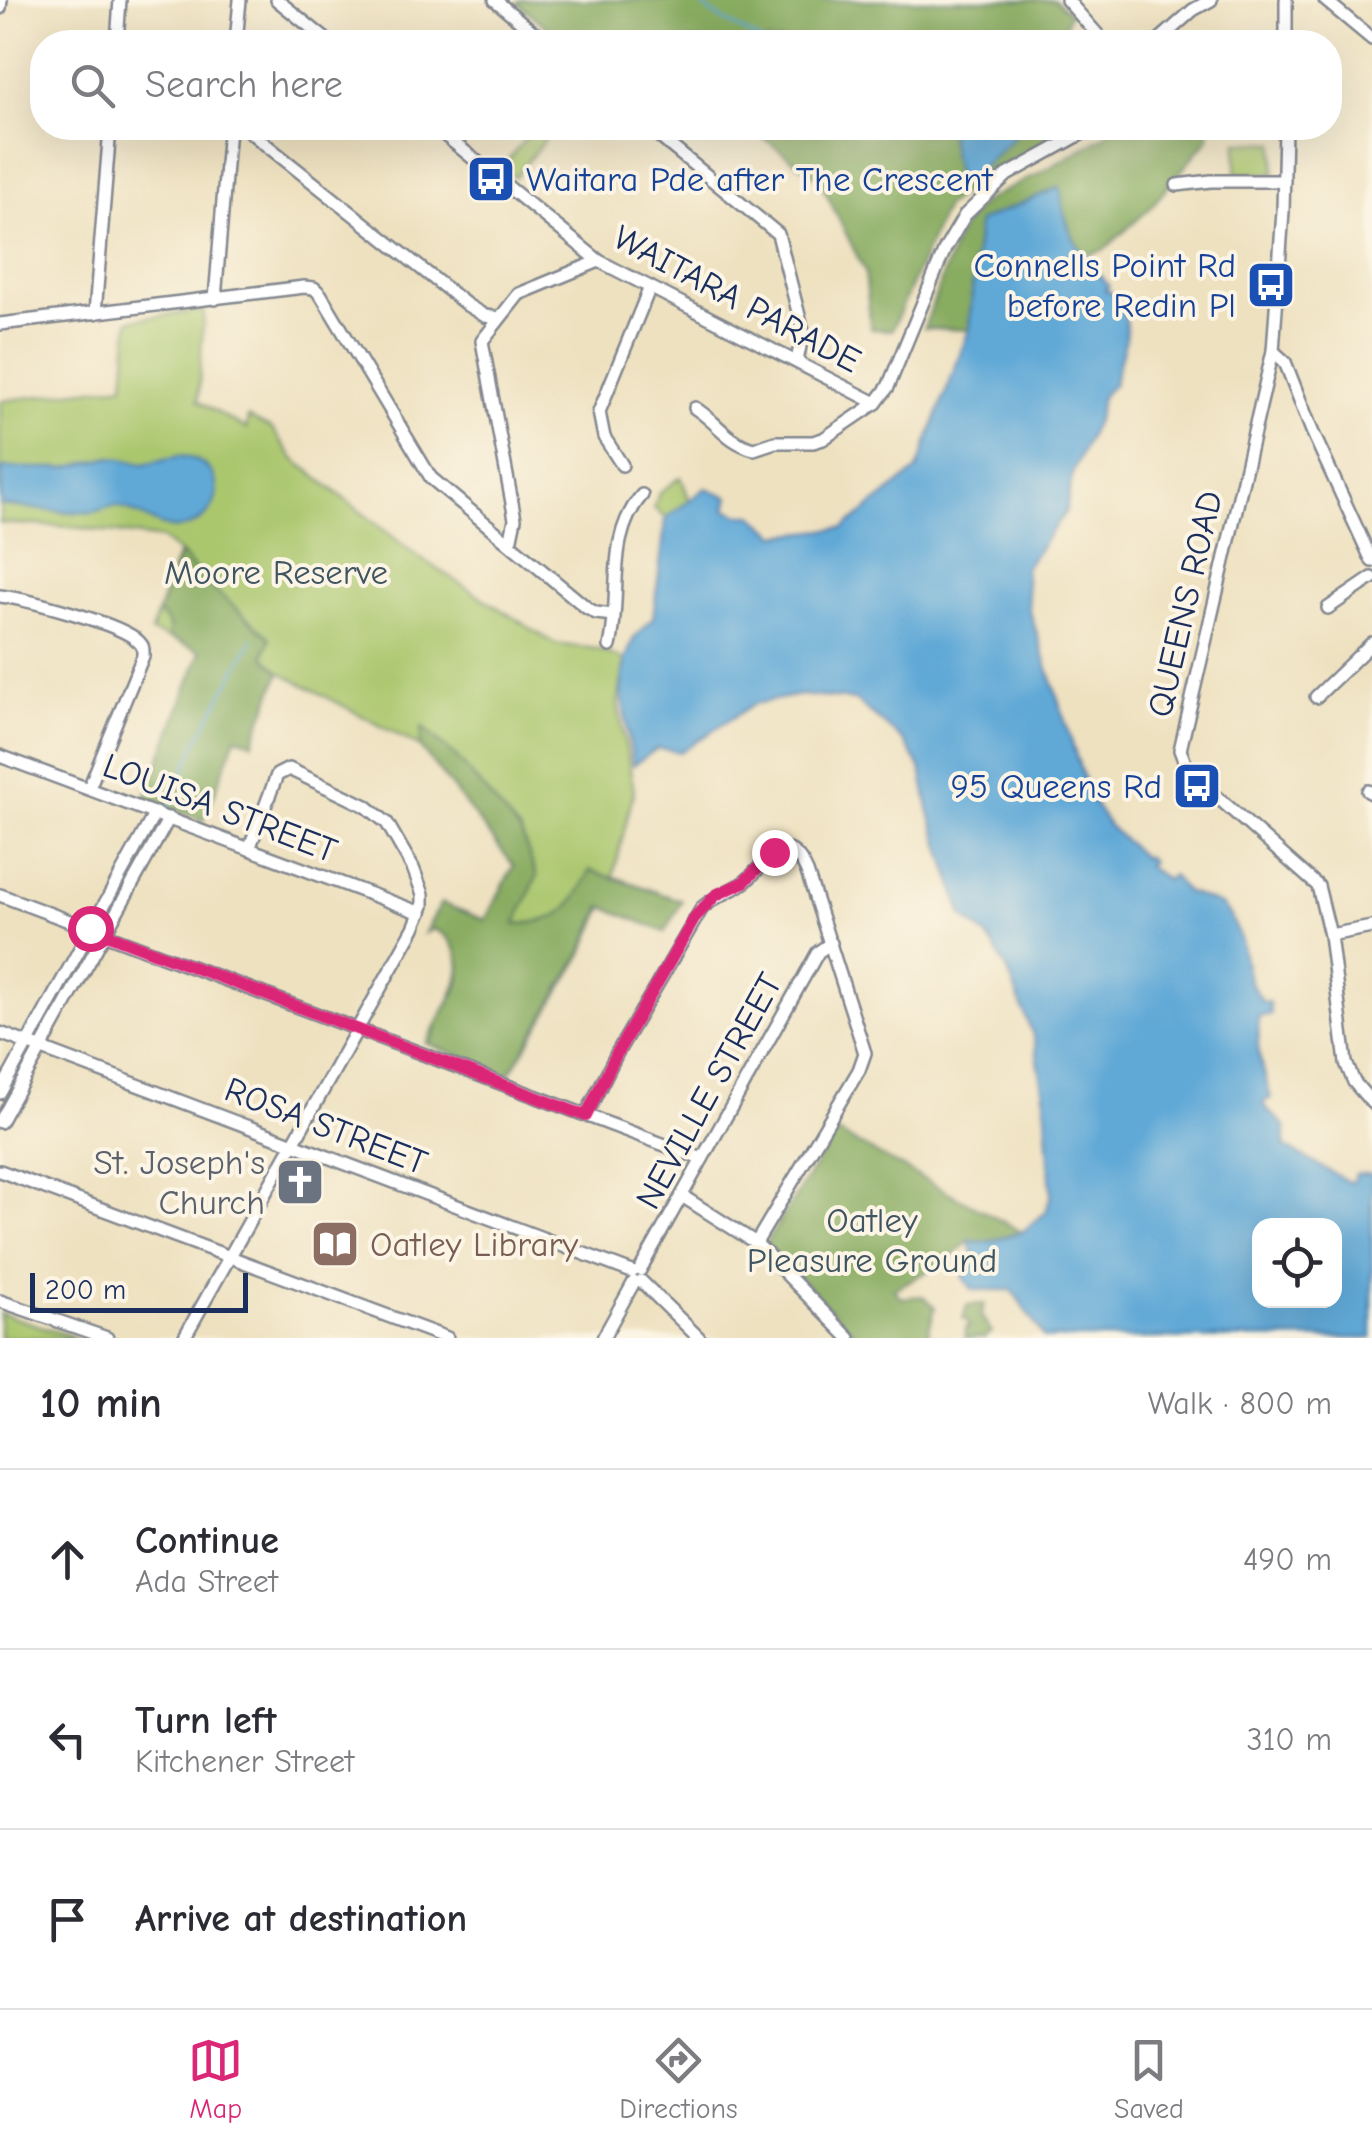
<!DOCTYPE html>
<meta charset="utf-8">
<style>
body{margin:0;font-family:"Comic Neue",sans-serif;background:#f7f7f7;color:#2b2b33}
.controls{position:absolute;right:30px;bottom:30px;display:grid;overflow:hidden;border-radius:20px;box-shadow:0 10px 40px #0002}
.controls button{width:90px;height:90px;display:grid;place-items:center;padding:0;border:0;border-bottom:2px solid #e1e1e2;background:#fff;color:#2b2b33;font:50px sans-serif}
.scale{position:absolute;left:30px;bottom:25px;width:218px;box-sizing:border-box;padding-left:10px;border:5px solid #1b2f5e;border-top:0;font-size:28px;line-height:35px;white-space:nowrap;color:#1b2f5e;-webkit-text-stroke:8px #fcf5e5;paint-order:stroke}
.stop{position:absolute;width:30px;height:30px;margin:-22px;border:8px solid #db2777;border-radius:50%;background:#fff}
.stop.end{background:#db2777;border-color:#fff;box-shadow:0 2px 10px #0008}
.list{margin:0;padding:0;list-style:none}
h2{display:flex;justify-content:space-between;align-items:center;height:130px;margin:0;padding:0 40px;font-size:42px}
h2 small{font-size:32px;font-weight:400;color:#7c7c81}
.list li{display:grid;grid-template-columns:65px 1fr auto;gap:30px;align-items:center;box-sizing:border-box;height:180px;padding:0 40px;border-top:2px solid #e1e1e2}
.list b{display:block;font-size:38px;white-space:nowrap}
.list p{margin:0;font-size:32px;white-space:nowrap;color:#7c7c81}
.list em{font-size:32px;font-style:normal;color:#7c7c81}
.icon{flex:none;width:55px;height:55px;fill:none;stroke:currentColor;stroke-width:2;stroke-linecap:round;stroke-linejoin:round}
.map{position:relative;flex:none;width:1372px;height:1338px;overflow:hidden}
.search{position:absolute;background:#fff;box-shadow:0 10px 40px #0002;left:30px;right:30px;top:30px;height:110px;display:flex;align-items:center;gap:25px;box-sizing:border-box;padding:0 35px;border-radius:40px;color:#7c7c81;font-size:38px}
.sheet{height:670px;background:#fff}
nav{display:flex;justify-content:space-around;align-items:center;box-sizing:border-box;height:140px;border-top:2px solid #e1e1e2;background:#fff;font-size:28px;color:#7c7c81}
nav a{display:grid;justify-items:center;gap:5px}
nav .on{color:#db2777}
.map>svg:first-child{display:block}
.green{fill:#abc76e;stroke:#637b66;stroke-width:2.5}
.forest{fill:#88ac61;stroke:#526e60;stroke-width:2.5}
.water{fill:#60a9d7;stroke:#3e6c9a;stroke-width:2.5;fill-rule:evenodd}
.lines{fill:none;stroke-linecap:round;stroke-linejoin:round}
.stream{stroke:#60a9d7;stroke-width:2.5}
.minor-casing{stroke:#84888f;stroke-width:16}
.minor{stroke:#fff;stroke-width:11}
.route{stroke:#db2777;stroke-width:12}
.labels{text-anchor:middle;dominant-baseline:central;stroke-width:8;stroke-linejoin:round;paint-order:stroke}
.transit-label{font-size:35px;fill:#164399;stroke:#fcf5e5;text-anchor:end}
.street-label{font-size:35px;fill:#1b2f5e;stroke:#fcf5e5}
.park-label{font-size:35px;fill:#3f5562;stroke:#fcf5e5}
.worship-label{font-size:35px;fill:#5b616d;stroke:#fcf5e5;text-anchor:end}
.education-label{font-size:35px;fill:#785e54;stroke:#fcf5e5;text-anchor:start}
</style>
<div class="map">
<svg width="1372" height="1338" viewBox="0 0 1372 1338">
<rect width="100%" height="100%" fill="#fcf5e5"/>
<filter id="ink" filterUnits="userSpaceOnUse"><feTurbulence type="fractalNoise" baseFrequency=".01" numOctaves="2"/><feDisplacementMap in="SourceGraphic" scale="20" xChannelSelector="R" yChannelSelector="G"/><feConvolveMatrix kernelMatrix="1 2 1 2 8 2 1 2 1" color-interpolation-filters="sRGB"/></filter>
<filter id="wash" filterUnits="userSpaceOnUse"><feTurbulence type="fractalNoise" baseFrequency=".0048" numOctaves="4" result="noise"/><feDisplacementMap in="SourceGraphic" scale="40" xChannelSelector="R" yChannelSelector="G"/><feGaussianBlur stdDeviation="2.25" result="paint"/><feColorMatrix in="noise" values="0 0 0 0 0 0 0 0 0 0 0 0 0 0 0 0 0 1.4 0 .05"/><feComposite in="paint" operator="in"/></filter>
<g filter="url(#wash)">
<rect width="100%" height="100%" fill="#eee1c0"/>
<g class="green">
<polygon points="534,128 548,128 546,131 549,134 515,177 502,167"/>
<polygon points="1237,142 1275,143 1274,174 1236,173"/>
<path d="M204 310 198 401 246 429 248 417 272 429 294 459 417 556 555 644 597 649 625 660 618 704 634 791 613 876 681 901 664 931 604 907 583 954 509 1075 426 1043C444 1011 488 950 433 929L425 933 441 903 485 920 514 865 420 747 280 672 253 742 232 661 151 632 179 553 162 539 73 527 0 523V401L124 385 129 320Z"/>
<polygon points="681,477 690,501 666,518 654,508 659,493"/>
<polygon points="0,1313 77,1338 0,1338"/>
</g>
<g class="forest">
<polygon points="522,0 1054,0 1070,13 1058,42 565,42 517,3"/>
<polygon points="750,128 1051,128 1047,142 1050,146 992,170 945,207 892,330 871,329 865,272 819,179"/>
<polygon points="1110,128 1209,128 1209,138 1150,208 1104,250 1083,256 1063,219 1059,187 978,222 969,330 924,328 953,247 969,215 986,200 1042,172 1104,136"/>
<polygon points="180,553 216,591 270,638 264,656 280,672 253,742 236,737 204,821 145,799 201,651 169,638 169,625 158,612"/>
<path d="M422 727 457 758 521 833 537 876 516 924C561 922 572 910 590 870L682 901 665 932 602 906 582 952 509 1075 428 1044C436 1037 434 1033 438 1023 442 1011 453 1001 457 988 466 965 455 937 433 929L425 933 441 903 485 920 514 866 420 747Z"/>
<polygon points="836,1132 1022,1232 989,1242 968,1241 950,1260 894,1289 901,1298 923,1296 935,1307 927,1338 859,1338 765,1244"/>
<polygon points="985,1304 981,1316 992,1332 985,1338 965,1338 966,1327 969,1327 968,1321 963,1319 967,1305"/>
</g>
<g class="water">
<path d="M954 128H1029L1032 131 1019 130C1003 151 981 163 966 185L956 173 949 135Z"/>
<path d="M1060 187C1065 235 1078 250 1109 286L1105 290 1114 294 1126 320V338L1113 385 1101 397 1098 416 1073 472 1066 511 1025 568 1029 609 1089 796 1109 826 1143 858 1146 856 1151 861 1147 866 1167 880 1172 875 1186 892 1221 905 1231 917 1241 940 1249 980 1262 1002H1269L1271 1014 1258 1017 1259 1055 1271 1098 1263 1102 1267 1110 1285 1125V1147L1351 1183 1356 1174H1372V1338H1044L1012 1290H973L963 1277 975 1256 968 1241 989 1242 1022 1232 1046 1212 1051 1194 1045 1100 1034 1038 1007 969 988 937 963 917 929 810 921 769 904 741 855 700 800 695 754 704 680 752 658 748 633 765 621 690 625 660 634 638 653 618 666 518 706 488 729 497 726 509 740 515H753L777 535 844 528 917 470 969 330 978 222ZM1260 1226H1334V1300H1260Z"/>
<path d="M179 456C231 461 227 520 180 528 159 532 137 508 115 506 108 506 100 511 93 512 67 514 26 508 0 505L2 468H66L112 457 144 464Z"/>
</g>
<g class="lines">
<g class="stream">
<polyline points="698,0 711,13 762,42"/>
<polyline points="169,807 198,739 253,639"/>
</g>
</g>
</g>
<g filter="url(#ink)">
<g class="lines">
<g class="minor-casing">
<g id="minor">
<polyline points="277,0 329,42"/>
<polyline points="495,0 545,42"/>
<polyline points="1067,0 1104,42"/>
<polyline points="1325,0 1372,39"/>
<polyline points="0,8 1,0"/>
<polyline points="117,42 120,0"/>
<polyline points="236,42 240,0"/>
<polyline points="1157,42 1193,10 1211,0"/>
<polyline points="1286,42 1286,0"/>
<polyline points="245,128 467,305 485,316 499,318"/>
<polyline points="436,128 599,261 876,403"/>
<polyline points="649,128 778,234 803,331 797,361"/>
<polyline points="1285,128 1283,211 1273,351 1180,750 1187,768 1198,780 1318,886 1330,935 1346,1063 1354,1082 1372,1103"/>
<polyline points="1177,185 1211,181 1284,181"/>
<polyline points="215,299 229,128"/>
<polyline points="95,313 110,128"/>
<polyline points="0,324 304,287 314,288 321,295 431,478 587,608 596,613 613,615"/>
<polyline points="1273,351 1285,362 1312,431 1372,561"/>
<path d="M695 408C717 422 727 442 754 449L775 442H813L823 439 876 403 888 387 945 249 965 215 1007 175 1092 128"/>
<polyline points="622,465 604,437 599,412 650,287"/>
<polyline points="510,543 515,519 482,341 519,294 599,261"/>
<path d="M0 596C26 599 122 624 138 641 144 647 143 648 143 656L89 788"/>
<polyline points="1328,608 1372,578"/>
<path d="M610 646C622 594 605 538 642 495"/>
<polyline points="1316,697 1372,643"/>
<polyline points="0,756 421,913"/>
<polyline points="1368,791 1372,793"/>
<polyline points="0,895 702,1159"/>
<polyline points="1330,935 1372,927"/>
<polyline points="0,1033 632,1272"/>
<polyline points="0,1093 155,813"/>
<path d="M586 1115 617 1053 702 908C715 896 729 892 743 883 763 870 784 821 807 872L865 1053 859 1070 756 1243"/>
<polyline points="0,1122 169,818"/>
<polyline points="0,1171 447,1338"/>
<polyline points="682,1196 756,1243 849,1338"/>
<polyline points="640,1270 818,952 831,943"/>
<polyline points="641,1281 699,1338"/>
<polyline points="0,1301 107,1338"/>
<polyline points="184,1338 414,928 423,906 423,894 413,868 387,823 366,806 289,769 277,775 249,849"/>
<polyline points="603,1338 634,1282"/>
</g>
</g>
<use href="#minor" class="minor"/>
</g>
</g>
<g class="lines" filter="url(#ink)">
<polyline class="route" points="90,928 586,1116 617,1053 696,916 716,895 744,882 774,852"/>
</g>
<defs>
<g id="bus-square" transform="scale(2.5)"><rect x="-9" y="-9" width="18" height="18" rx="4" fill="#1a4fb4" stroke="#fcf5e5"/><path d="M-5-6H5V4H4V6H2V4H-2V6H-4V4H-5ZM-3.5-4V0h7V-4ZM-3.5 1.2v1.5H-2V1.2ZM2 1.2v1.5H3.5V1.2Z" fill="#fff"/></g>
<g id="church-square" transform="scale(2.5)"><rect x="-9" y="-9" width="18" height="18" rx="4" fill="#6b7280" stroke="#fcf5e5"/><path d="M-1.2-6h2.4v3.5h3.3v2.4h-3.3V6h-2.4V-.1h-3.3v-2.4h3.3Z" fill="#fff"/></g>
<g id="library-square" transform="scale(2.5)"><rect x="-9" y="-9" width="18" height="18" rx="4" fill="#8d6e63" stroke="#fcf5e5"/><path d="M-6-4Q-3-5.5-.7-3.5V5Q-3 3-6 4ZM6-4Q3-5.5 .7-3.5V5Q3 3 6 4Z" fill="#fff"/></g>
</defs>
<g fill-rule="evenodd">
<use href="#bus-square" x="491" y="179"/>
<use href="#bus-square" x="1271" y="285"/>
<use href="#bus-square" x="1197" y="786"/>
<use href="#church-square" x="300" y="1182"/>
<use href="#library-square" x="335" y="1244"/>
</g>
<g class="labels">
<g class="transit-label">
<text x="526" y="179" text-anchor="start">Waitara Pde after The Crescent</text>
<text x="1236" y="265">Connells Point Rd<tspan x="1236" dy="40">before Redin Pl</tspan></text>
<text x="1162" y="786">95 Queens Rd</text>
</g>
<g class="street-label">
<text transform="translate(737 299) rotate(28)">WAITARA PARADE</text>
<text transform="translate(1185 604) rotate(-77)">QUEENS ROAD</text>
<text transform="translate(220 808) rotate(21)">LOUISA STREET</text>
<text transform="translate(709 1091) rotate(-61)">NEVILLE STREET</text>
<text transform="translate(326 1126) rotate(21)">ROSA STREET</text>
</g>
<g class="park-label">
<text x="276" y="572">Moore Reserve</text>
<text x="872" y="1220">Oatley<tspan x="872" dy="40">Pleasure Ground</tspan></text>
</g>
<g class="worship-label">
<text x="265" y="1162">St. Joseph's<tspan x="265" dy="40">Church</tspan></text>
</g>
<g class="education-label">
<text x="370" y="1244">Oatley Library</text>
</g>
</g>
</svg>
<div class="controls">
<button><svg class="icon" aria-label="locate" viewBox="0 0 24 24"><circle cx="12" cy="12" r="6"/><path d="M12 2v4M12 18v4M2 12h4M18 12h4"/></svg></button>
</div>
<div class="scale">200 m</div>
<div class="stop" style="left:90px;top:928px"></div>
<div class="stop end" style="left:774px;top:852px"></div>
<div class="search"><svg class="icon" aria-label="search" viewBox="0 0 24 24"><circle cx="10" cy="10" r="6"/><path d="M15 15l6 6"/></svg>Search here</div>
</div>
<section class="sheet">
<h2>10 min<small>Walk · 800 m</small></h2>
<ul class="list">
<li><svg class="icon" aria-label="ahead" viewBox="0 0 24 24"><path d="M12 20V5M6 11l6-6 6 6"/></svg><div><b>Continue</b><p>Ada Street</p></div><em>490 m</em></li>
<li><svg class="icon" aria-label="left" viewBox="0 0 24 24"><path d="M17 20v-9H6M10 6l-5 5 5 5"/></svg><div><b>Turn left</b><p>Kitchener Street</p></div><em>310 m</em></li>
<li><svg class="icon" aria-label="arrive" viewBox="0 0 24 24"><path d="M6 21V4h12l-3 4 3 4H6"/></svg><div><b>Arrive at destination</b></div></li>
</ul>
</section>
<nav>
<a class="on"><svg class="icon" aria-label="map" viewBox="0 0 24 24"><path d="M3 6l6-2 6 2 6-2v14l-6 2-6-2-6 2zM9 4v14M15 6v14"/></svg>Map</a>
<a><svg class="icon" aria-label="directions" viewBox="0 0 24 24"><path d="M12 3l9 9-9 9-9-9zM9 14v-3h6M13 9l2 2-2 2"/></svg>Directions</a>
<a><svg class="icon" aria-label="saved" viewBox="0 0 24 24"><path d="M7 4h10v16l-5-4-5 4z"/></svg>Saved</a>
</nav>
